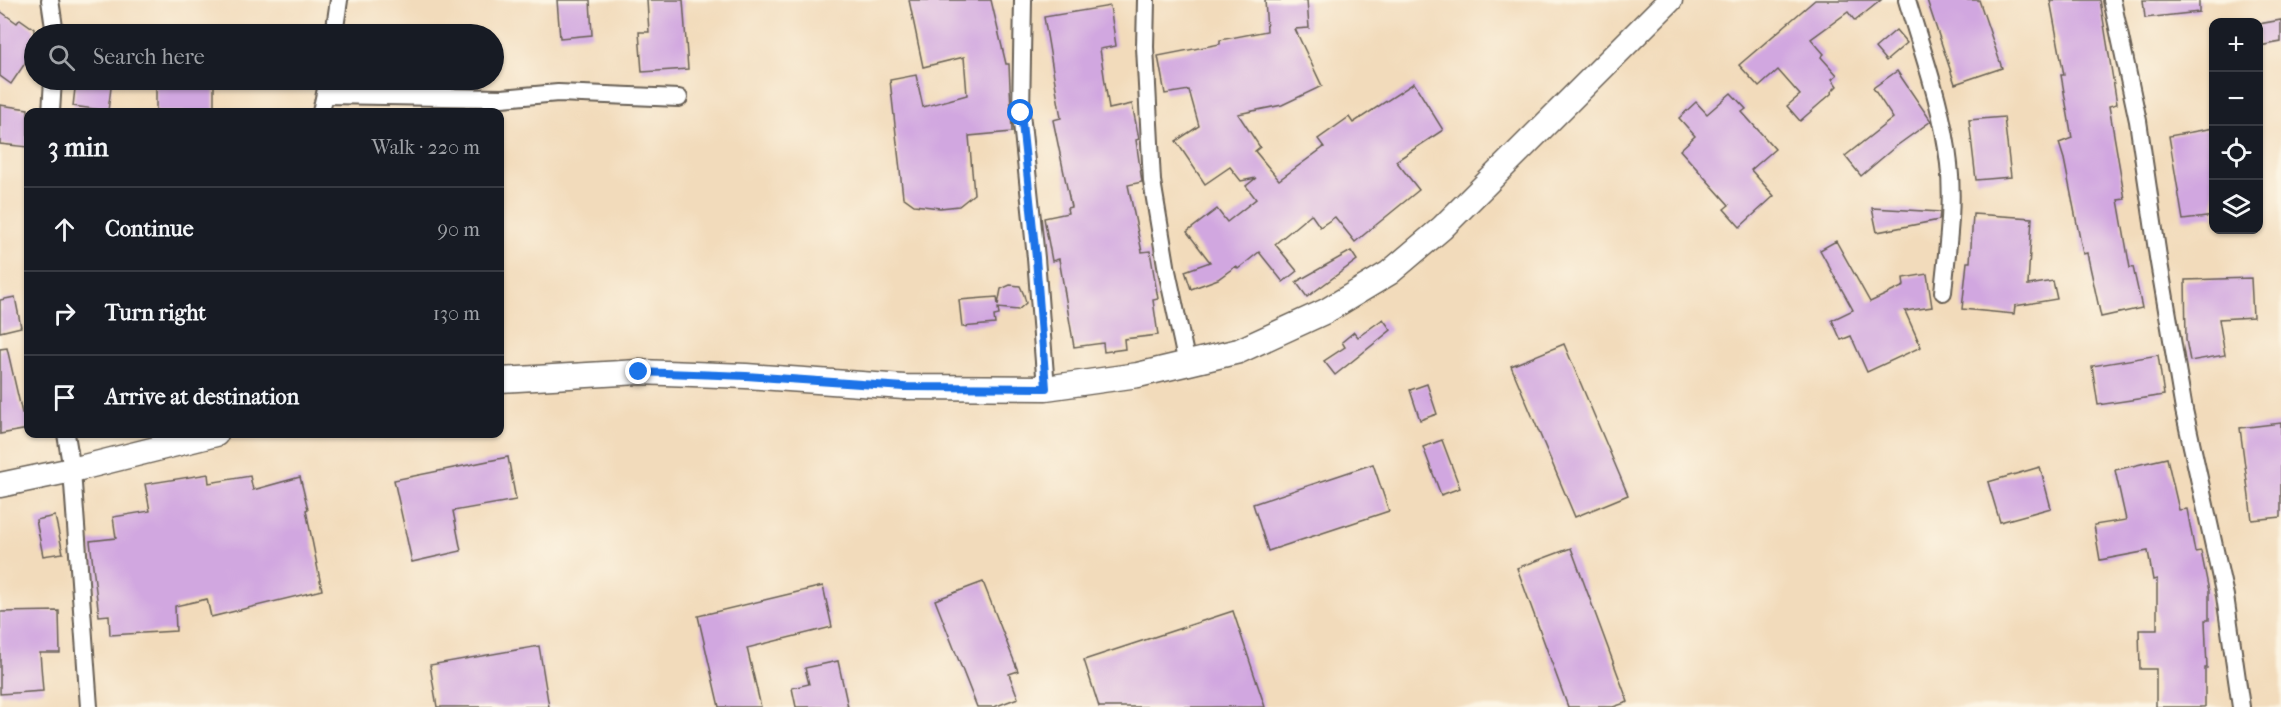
<!DOCTYPE html>
<meta charset="utf-8">
<style>
body{margin:0;font-family:"IM FELL French Canon",serif;background:#242831;color:#f1f3f6}
.controls{position:absolute;right:18px;top:18px;display:grid;overflow:hidden;border-radius:12px;box-shadow:0 2px 4px #0004}
.controls button{width:54px;height:54px;display:grid;place-items:center;padding:0;border:0;border-bottom:2px solid #363941;background:#171b24;color:#f1f3f6;font:30px sans-serif}
.stop{position:absolute;width:18px;height:18px;margin:-14px;border:4px solid #1a73e8;border-radius:50%;background:#fff}
.stop.end{background:#1a73e8;border-color:#fff;box-shadow:0 2px 6px #0008}
.list{margin:0;padding:0;list-style:none}
h2{display:flex;justify-content:space-between;align-items:center;height:78px;margin:0;padding:0 24px;font-size:26px}
h2 small{font-size:20px;font-weight:400;color:#9ea1a6}
.list li{display:grid;grid-template-columns:39px 1fr auto;gap:18px;align-items:center;box-sizing:border-box;height:84px;padding:0 24px;border-top:2px solid #363941}
.list b{display:block;font-size:22px;white-space:nowrap}
.list em{font-size:20px;font-style:normal;color:#9ea1a6}
.icon{flex:none;width:33px;height:33px;fill:none;stroke:currentColor;stroke-width:2;stroke-linecap:round;stroke-linejoin:round}
.map{position:relative;flex:none;width:2281px;height:707px;overflow:hidden}
.search{position:absolute;background:#171b24;box-shadow:0 2px 4px #0004;left:24px;top:24px;width:480px;height:66px;display:flex;align-items:center;gap:15px;box-sizing:border-box;padding:0 21px;border-radius:33px;color:#9ea1a6;font-size:22px}
.panel{position:absolute;background:#171b24;box-shadow:0 2px 4px #0004;left:24px;top:108px;width:480px;height:330px;border-radius:12px}
.map>svg:first-child{display:block}
.building{fill:#d1a7e0}
.lines{fill:none;stroke-linecap:round;stroke-linejoin:round}
.minor-casing{stroke:#675f54;stroke-width:20}
.secondary-casing{stroke:#675f54;stroke-width:27}
.minor{stroke:#fff;stroke-width:16}
.secondary{stroke:#fff;stroke-width:24}
.route{stroke:#1a73e8;stroke-width:8}
</style>
<div class="map">
<svg width="2281" height="707" viewBox="0 0 2281 707">
<rect width="100%" height="100%" fill="#fcf5e5"/>
<filter id="ink" filterUnits="userSpaceOnUse"><feTurbulence type="fractalNoise" baseFrequency=".0167" numOctaves="2"/><feDisplacementMap in="SourceGraphic" scale="12" xChannelSelector="R" yChannelSelector="G"/><feConvolveMatrix kernelMatrix="1 2 1 2 8 2 1 2 1" color-interpolation-filters="sRGB"/></filter>
<filter id="wash" filterUnits="userSpaceOnUse"><feTurbulence type="fractalNoise" baseFrequency=".008" numOctaves="4" result="noise"/><feDisplacementMap in="SourceGraphic" scale="24" xChannelSelector="R" yChannelSelector="G"/><feGaussianBlur stdDeviation="1.35" result="paint"/><feColorMatrix in="noise" values="0 0 0 0 0 0 0 0 0 0 0 0 0 0 0 0 0 1.4 0 .05"/><feComposite in="paint" operator="in"/></filter>
<g filter="url(#wash)">
<rect width="100%" height="100%" fill="#f2dbbb"/>
<g id="blocks">
<g class="building">
<polygon points="557,0 590,0 592,35 560,38"/>
<polygon points="647,0 683,0 688,69 642,72 639,32 649,32"/>
<polygon points="909,0 991,0 1006,64 1009,64 1012,132 969,136 974,194 959,206 940,208 914,205 903,197 890,80 916,75 923,107 967,95 964,57 923,67"/>
<polygon points="1265,0 1307,0 1309,28 1295,29 1322,86 1282,105 1238,114 1260,147 1255,151 1279,180 1324,147 1318,139 1349,117 1353,123 1414,83 1443,130 1396,161 1419,190 1355,242 1335,217 1320,227 1311,214 1275,244 1297,271 1283,282 1259,252 1238,269 1236,266 1218,279 1191,289 1185,271 1210,262 1187,232 1217,209 1227,222 1256,199 1246,186 1256,178 1241,181 1230,167 1205,184 1176,141 1199,126 1189,90 1165,94 1158,56 1220,44 1220,40 1267,31"/>
<polygon points="1815,0 1881,0 1855,21 1848,12 1811,39 1824,54 1821,57 1837,75 1832,79 1837,86 1831,92 1832,93 1800,121 1787,106 1800,95 1778,70 1759,87 1739,65"/>
<polygon points="1927,0 1979,0 2002,68 1955,84"/>
<polygon points="2050,0 2100,0 2117,104 2109,106 2125,199 2118,200 2130,268 2133,267 2142,308 2101,317 2087,253 2083,254 2064,159 2059,143 2072,138 2061,75 2064,75"/>
<polygon points="2143,0 2199,0 2199,12 2145,18"/>
<polygon points="1110,6 1116,46 1100,49 1109,109 1132,104 1139,139 1136,140 1142,182 1128,185 1142,252 1150,251 1158,299 1153,300 1158,335 1124,339 1125,349 1104,352 1103,343 1074,347 1059,259 1052,261 1044,218 1068,213 1067,208 1071,207 1053,120 1061,118 1044,17"/>
<polygon points="0,11 17,23 20,19 34,29 34,50 11,84 0,76"/>
<polygon points="2281,20 2281,42 2259,46 2259,24"/>
<polygon points="1896,30 1907,43 1886,61 1875,48"/>
<polygon points="1897,71 1931,121 1895,147 1861,176 1845,156 1893,118 1873,88"/>
<polygon points="76,80 112,80 108,111 73,106"/>
<polygon points="214,81 214,112 156,112 156,82"/>
<polygon points="1731,93 1746,109 1742,112 1775,149 1751,170 1774,196 1740,227 1724,209 1729,205 1680,150 1695,136 1679,118 1696,102 1707,114"/>
<polygon points="0,105 28,109 28,147 0,144"/>
<polygon points="2004,117 2011,177 1976,180 1969,120"/>
<polygon points="2214,128 2214,216 2183,220 2169,136"/>
<polygon points="1872,208 1940,212 1939,220 1877,232"/>
<polygon points="1973,214 2032,218 2028,285 2053,281 2057,299 2015,306 2014,314 1962,309 1967,262 1970,262"/>
<polygon points="1836,241 1870,302 1904,286 1903,278 1927,274 1932,307 1905,311 1921,347 1867,372 1851,336 1841,340 1832,320 1853,310 1820,250"/>
<polygon points="1351,251 1357,260 1307,297 1296,282"/>
<polygon points="2251,278 2253,317 2219,319 2225,355 2190,361 2186,340 2185,280"/>
<polygon points="1010,285 1020,286 1024,295 1026,303 1018,310 998,308 999,315 994,316 995,324 962,327 959,300 997,297 998,305 1001,289"/>
<polygon points="15,297 21,327 0,332 0,300"/>
<polygon points="1383,319 1391,330 1335,375 1324,361 1345,347 1342,342 1354,332 1358,337"/>
<polygon points="1564,344 1628,495 1575,517 1511,366"/>
<polygon points="7,348 22,413 28,411 28,429 0,434 0,349"/>
<polygon points="2158,355 2164,395 2098,405 2092,366"/>
<polygon points="1427,384 1437,414 1420,420 1410,390"/>
<polygon points="2281,423 2281,517 2252,520 2240,428"/>
<polygon points="1442,440 1460,488 1441,495 1423,447"/>
<polygon points="508,457 516,500 453,511 461,551 412,562 394,480"/>
<polygon points="2167,458 2179,510 2187,509 2195,552 2201,551 2209,591 2209,620 2205,620 2207,668 2205,668 2205,707 2156,707 2156,669 2140,669 2139,630 2157,630 2157,579 2153,580 2148,551 2100,560 2094,525 2126,520 2115,470"/>
<polygon points="1373,464 1389,511 1268,551 1253,504"/>
<polygon points="2040,467 2051,508 2000,522 1988,482"/>
<polygon points="208,474 209,483 250,476 253,490 300,477 308,509 306,510 322,590 211,617 207,599 175,606 176,631 110,635 109,615 99,616 90,541 116,538 113,517 150,511 145,484"/>
<polygon points="55,516 63,553 43,556 36,520"/>
<polygon points="1571,548 1628,702 1613,707 1568,707 1517,568"/>
<polygon points="983,582 1018,671 1009,674 1018,698 994,707 977,707 935,600"/>
<polygon points="823,586 832,627 747,648 761,707 719,707 698,616"/>
<polygon points="59,611 60,653 40,653 43,691 0,694 0,612"/>
<polygon points="1233,611 1265,707 1099,707 1084,660"/>
<polygon points="539,646 549,707 437,707 430,665"/>
<polygon points="838,661 848,707 796,707 792,688 809,684 805,668"/>
</g>
</g>
</g>
<g filter="url(#ink)">
<use href="#blocks" fill-opacity="0" stroke="#675f54" stroke-width="1.5"/>
<g class="lines">
<g class="minor-casing">
<g id="minor">
<polyline points="50,0 55,34"/>
<polyline points="1023,0 1021,113 1036,258 1046,388"/>
<polyline points="1146,0 1145,47 1152,181 1167,271 1187,364"/>
<path d="M1907 0C1923 54 1943 108 1949 164 1954 206 1947 250 1943 292"/>
<polyline points="2112,0 2138,121 2158,257 2184,410 2225,596 2241,707"/>
<polyline points="334,34 339,0"/>
<polyline points="326,95 502,98 558,93 679,98"/>
<polyline points="51,112 53,80"/>
<polyline points="321,112 328,80"/>
<polyline points="66,434 72,470 89,707"/>
</g>
</g>
<g class="secondary-casing">
<g id="secondary">
<polyline points="500,380 639,372 746,376 904,387 1046,388 1138,375 1239,351 1326,311 1389,273 1442,228 1670,0"/>
<polyline points="0,485 72,470 216,434"/>
</g>
</g>
<use href="#minor" class="minor"/>
<use href="#secondary" class="secondary"/>
</g>
</g>
<g class="lines" filter="url(#ink)">
<polyline class="route" points="639,372 746,376 904,387 1046,388 1036,258 1021,113"/>
</g>
</svg>
<div class="controls">
<button>+</button>
<button>−</button>
<button><svg class="icon" aria-label="locate" viewBox="0 0 24 24"><circle cx="12" cy="12" r="6"/><path d="M12 2v4M12 18v4M2 12h4M18 12h4"/></svg></button>
<button><svg class="icon" aria-label="layers" viewBox="0 0 24 24"><path d="M12 4l9 5-9 5-9-5zM3 14l9 5 9-5"/></svg></button>
</div>
<div class="stop" style="left:1021px;top:113px"></div>
<div class="stop end" style="left:639px;top:372px"></div>
<div class="search"><svg class="icon" aria-label="search" viewBox="0 0 24 24"><circle cx="10" cy="10" r="6"/><path d="M15 15l6 6"/></svg>Search here</div>
<section class="panel">
<h2>3 min<small>Walk · 220 m</small></h2>
<ul class="list">
<li><svg class="icon" aria-label="ahead" viewBox="0 0 24 24"><path d="M12 20V5M6 11l6-6 6 6"/></svg><div><b>Continue</b></div><em>90 m</em></li>
<li><svg class="icon" aria-label="right" viewBox="0 0 24 24"><path d="M7 20v-9h11M14 6l5 5-5 5"/></svg><div><b>Turn right</b></div><em>130 m</em></li>
<li><svg class="icon" aria-label="arrive" viewBox="0 0 24 24"><path d="M6 21V4h12l-3 4 3 4H6"/></svg><div><b>Arrive at destination</b></div></li>
</ul>
</section>
</div>
